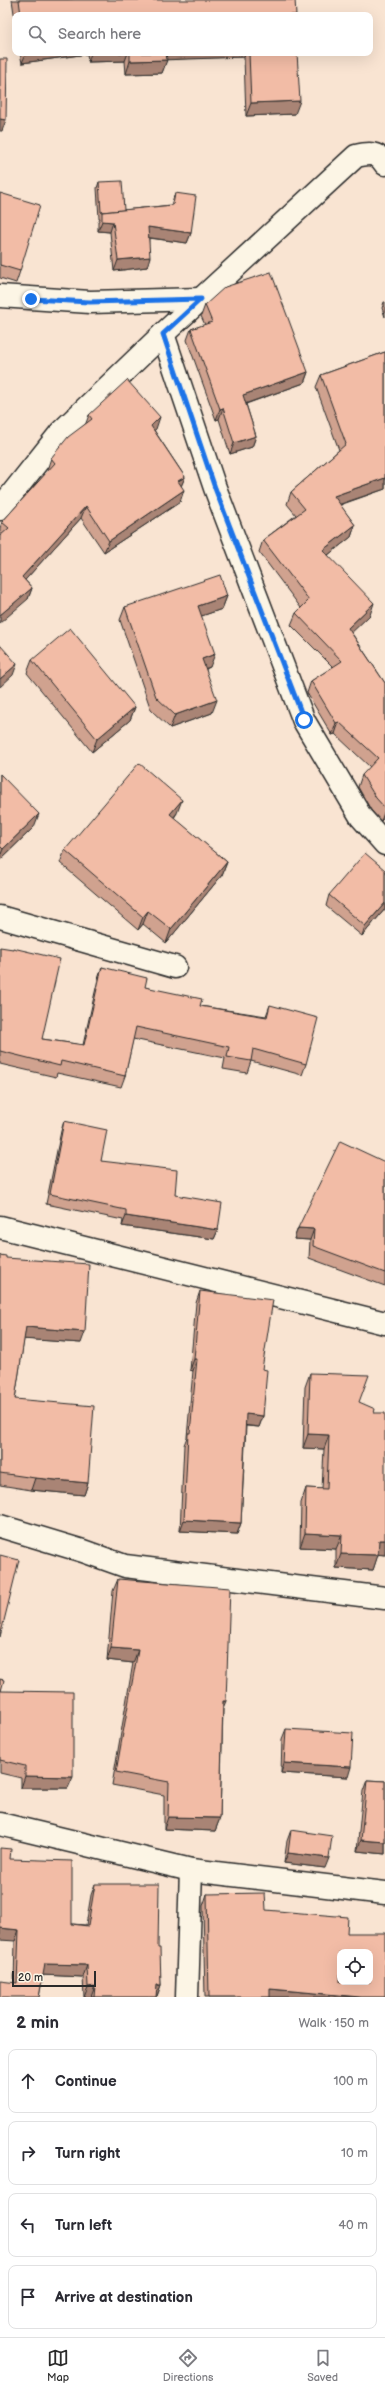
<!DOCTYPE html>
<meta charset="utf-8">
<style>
body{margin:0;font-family:"Balsamiq Sans",sans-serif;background:#f2f2f3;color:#2b2b33}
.controls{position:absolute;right:12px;bottom:12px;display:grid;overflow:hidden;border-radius:8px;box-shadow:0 4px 16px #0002}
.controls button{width:36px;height:36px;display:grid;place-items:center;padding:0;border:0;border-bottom:1px solid #e1e1e2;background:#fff;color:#2b2b33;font:20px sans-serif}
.scale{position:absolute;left:12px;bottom:10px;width:84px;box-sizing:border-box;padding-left:4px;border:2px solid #2b2b2b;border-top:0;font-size:11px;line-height:14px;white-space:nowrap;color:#2b2b2b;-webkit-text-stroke:3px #fcf5e5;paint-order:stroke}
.stop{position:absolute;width:12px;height:12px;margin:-9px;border:3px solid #1a73e8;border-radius:50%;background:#fff}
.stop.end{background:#1a73e8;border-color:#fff;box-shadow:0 1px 4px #0008}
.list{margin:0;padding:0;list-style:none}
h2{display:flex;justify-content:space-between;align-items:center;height:52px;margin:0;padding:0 16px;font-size:17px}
h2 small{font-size:13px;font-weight:400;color:#7c7c81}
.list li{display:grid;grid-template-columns:26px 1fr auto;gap:12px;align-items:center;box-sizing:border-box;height:64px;margin:0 8px 8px;padding:0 8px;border:1px solid #e1e1e2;border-radius:8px}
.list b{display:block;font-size:15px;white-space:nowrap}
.list em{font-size:13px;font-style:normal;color:#7c7c81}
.icon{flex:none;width:22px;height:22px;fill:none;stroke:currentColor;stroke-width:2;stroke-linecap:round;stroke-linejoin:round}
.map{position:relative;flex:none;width:385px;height:1997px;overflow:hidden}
.search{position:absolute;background:#fff;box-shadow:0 4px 16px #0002;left:12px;right:12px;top:12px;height:44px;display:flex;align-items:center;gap:10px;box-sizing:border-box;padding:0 14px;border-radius:8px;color:#7c7c81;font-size:15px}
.sheet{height:340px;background:#fff}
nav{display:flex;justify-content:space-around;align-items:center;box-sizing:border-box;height:56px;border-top:1px solid #e1e1e2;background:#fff;font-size:11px;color:#7c7c81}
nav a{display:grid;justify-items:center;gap:2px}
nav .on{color:#2b2b2b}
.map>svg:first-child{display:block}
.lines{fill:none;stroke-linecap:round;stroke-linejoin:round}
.minor-casing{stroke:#2b2b2b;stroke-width:25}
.minor{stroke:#fcf5e5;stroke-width:22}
.wall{fill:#d0a28f;stroke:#2b2b2b}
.shaded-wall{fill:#a98474;stroke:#2b2b2b}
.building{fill:#f2bca6;stroke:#2b2b2b;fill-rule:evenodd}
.route{stroke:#1a73e8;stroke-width:5}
</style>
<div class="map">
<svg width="385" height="1997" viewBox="0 0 385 1997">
<rect width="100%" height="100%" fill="#f9e4d2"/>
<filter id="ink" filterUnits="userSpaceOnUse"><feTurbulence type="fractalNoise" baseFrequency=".025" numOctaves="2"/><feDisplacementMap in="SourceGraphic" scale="8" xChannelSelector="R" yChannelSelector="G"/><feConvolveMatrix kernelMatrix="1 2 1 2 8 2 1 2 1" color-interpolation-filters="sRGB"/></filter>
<g filter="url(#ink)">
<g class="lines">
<g class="minor-casing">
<g id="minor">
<polyline points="0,296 90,302 201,299"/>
<polyline points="163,334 215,488 304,721 361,817 385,844"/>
<path d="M0 509 61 432 163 334 356 156C369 153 378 152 385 164"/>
<polyline points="0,917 175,967"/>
<polyline points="0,1227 385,1323"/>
<polyline points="0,1526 83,1551 125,1566 385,1598"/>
<polyline points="0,1824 191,1870 385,1893"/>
<polyline points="187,1997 191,1870"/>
</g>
</g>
<use href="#minor" class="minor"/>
</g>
<g class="wall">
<polygon points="12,0 67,0 296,15 15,15 15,20"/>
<polygon points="20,53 297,53 295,114 246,116 244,57 167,59 162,73 126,74 125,61 88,62 87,54 22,63"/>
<polygon points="99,182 124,210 171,205 175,193 191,233 187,243 149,238 147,267 114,271 110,232 98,231 98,222 100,218 99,218 97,188"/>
<polygon points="0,193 20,271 16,283 0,278"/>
<polygon points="384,302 385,302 385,317 382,308"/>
<polygon points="205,305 308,372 304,383 246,404 256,436 252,447 230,454 219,419 216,420 187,340 191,329 205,325 201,316"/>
<polygon points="385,352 385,489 340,505 355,525 351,537 328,555 370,615 351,632 385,683 385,817 381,821 371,810 358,787 362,775 370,767 335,734 332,735 307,693 311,681 333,667 291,625 296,613 301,608 259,552 263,540 296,515 287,504 291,492 339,450 316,387 321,375"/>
<polygon points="89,415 156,429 154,430 185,477 181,486 180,502 104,552 81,518 25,580 32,588 28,599 0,535 0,528 2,522 48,471 47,470 51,458 86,423"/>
<polygon points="227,596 222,609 201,616 210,667 206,669 212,713 170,728 151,710 120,620 125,607"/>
<polygon points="32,660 135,707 130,720 92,752 27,673"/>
<polygon points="0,774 34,827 0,860"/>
<polygon points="177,813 174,818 227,862 222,875 166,943 143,924 138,930 60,863 65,850"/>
<polygon points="385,870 385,909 362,936 326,906 329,895"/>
<polygon points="0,947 42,1039 83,1045 98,979 102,967 145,987 200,1006 266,1016 270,1005 306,1064 302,1075 251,1061 247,1073 223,1069 225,1058 133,1039 125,1076 121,1087 57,1073 56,1077 0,1064"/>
<polygon points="64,1121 101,1161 175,1195 218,1230 214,1239 122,1226 123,1220 46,1204 61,1131"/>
<polygon points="385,1162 385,1286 309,1258 310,1240 294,1239 298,1228"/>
<polygon points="0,1255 6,1258 81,1343 24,1339 15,1399 88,1483 84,1495 31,1490 0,1485"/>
<polygon points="200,1291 262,1369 263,1416 259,1427 246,1426 241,1523 237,1534 180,1531 184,1445 187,1437 193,1371 190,1370 196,1303"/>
<polygon points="310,1373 374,1413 385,1555 378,1554 373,1570 336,1568 336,1549 300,1547 301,1503 306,1488 322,1489 324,1449 303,1448 305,1387"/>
<polygon points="118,1579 223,1709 220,1818 215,1831 164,1829 164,1795 112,1785 133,1663 107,1660 113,1591"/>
<polygon points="0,1679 1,1691 68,1788 21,1788 21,1778 0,1773"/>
<polygon points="286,1729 348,1777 281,1773 282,1739"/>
<polygon points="367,1780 385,1781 385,1854 357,1851 363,1791"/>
<polygon points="291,1830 325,1868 284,1863 287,1841"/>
<polygon points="10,1859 72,1924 86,1925 91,1895 95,1884 158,1948 161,1985 157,1996 156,1996 156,1997 84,1997 83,1977 43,1975 39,1997 14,1983 15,1941"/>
<polygon points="207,1894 347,1933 385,1997 205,1997 203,1906"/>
</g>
<g class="shaded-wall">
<polygon points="26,53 88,53 87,54 22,63"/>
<polygon points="91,53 128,53 125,61 88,62"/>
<polygon points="163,53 245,53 244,57 161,60"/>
<polygon points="167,60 162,73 126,74 130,61"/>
<polygon points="300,101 295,114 246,116 251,103"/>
<polygon points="0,119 6,120 2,131 0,131"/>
<polygon points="102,221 113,222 110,232 98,231"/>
<polygon points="148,227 191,233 187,243 144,237"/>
<polygon points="150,257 147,267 114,271 118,260"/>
<polygon points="308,372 304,383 239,406 243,395"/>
<polygon points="223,408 219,419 216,420 220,409"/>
<polygon points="160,417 156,429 146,437 151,426"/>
<polygon points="256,436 252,447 230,454 234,443"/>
<polygon points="185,477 180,489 178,481"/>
<polygon points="385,478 385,489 329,508 334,496"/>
<polygon points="184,490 180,502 104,552 109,541"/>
<polygon points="86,506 81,518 18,588 22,577"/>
<polygon points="355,525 351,537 319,562 323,550"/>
<polygon points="32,588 28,599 0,623 0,615"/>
<polygon points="227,596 222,609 193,619 198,606"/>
<polygon points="374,603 370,615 344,640 348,628"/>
<polygon points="215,654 210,667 198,671 202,659"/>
<polygon points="17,664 13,675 0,687 0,679"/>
<polygon points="217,700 212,713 170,728 175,715"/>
<polygon points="135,707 130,720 92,752 97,739"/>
<polygon points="339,722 335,734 332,735 336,723"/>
<polygon points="182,800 177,813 165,828 170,814"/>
<polygon points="385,810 385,817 381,821"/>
<polygon points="39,814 34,827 0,860 0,857 3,849"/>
<polygon points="227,862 222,875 166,943 171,929"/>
<polygon points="385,903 385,909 362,936 365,926"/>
<polygon points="148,911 143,924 138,930 143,917"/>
<polygon points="126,1216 218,1230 214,1239 122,1226"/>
<polygon points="298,1228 314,1229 310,1240 294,1239"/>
<polygon points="26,1327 85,1332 81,1343 21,1339"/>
<polygon points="194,1359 197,1359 193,1371 190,1370"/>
<polygon points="246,1414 263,1416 259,1427 242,1425"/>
<polygon points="308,1434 329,1435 324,1449 303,1448"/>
<polygon points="35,1478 88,1483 84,1495 31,1490"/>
<polygon points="184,1520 241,1523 237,1534 180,1531"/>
<polygon points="305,1533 342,1535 336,1549 300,1547"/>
<polygon points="379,1540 385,1540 385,1555 374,1554"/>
<polygon points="341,1554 378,1555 373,1570 336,1568"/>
<polygon points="111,1648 138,1650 133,1663 107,1660"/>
<polygon points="223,1701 226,1701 221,1713"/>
<polygon points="284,1763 351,1767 348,1777 281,1773"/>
<polygon points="25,1776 73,1777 68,1788 21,1788"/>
<polygon points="168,1817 220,1818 215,1831 164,1829"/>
<polygon points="361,1840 385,1842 385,1854 357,1851"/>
<polygon points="288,1853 329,1858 325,1868 284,1863"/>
<polygon points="0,1928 19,1930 15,1941 0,1940"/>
<polygon points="45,1964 87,1965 83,1977 41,1975"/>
<polygon points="157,1985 161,1985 157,1996 153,1996"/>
<polygon points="95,1986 91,1997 84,1997 88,1987"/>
<polygon points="270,1989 360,1997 267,1997"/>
</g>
<g class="building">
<polygon points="19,0 295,0 296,15 21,15"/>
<polygon points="130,53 166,53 167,60 130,61"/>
<polygon points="249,53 297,53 300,101 251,103"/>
<polygon points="0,59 7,59 6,120 0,119"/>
<polygon points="122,181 124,210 101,212 99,182"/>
<polygon points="0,193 40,205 20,271 0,265"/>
<polygon points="175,193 196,196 191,233 148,227 150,257 118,260 113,222 102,221 102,212 173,205"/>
<polygon points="271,272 308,372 243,395 256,436 234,443 223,408 220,409 191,329 212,322 205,305 225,287"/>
<polygon points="385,352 385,478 334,496 355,525 323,550 374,603 348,628 385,683 385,808 376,798 362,775 378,758 339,722 336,723 311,681 342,661 296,613 309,600 263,540 305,509 291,492 346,444 321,375"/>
<polygon points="127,380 160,417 151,426 185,477 178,481 184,490 109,541 86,506 22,577 32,588 0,615 0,536 9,528 2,522 55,463 51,458 68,437 92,419 89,415"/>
<polygon points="220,575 227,596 198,606 215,654 202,659 217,700 175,715 156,697 125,607"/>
<polygon points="70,628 135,707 97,739 32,660"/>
<polygon points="0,645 17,664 0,679"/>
<polygon points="139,763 182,800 170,814 227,862 171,929 148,911 143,917 65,850"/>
<polygon points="0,774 39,814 3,849 0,846"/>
<polygon points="365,853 385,870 385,903 365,926 329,895"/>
<polygon points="0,947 13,949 13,948 60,959 42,1039 84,1045 102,967 147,978 145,987 202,999 200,1006 267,1017 270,1005 318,1018 306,1064 253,1049 251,1061 227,1057 229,1047 136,1027 125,1076 61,1061 60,1066 0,1051"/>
<polygon points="64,1121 107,1130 101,1161 177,1170 175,1195 222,1203 218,1230 126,1216 126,1210 50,1194"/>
<polygon points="340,1141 385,1162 385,1273 313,1246 314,1229 298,1228"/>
<polygon points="0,1255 6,1256 6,1258 89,1264 85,1332 26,1327 15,1399 94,1406 88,1483 35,1478 0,1473"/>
<polygon points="200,1291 273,1300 262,1369 267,1370 263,1416 246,1414 241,1523 184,1520 188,1433 190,1433 197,1359 194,1359"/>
<polygon points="310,1373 369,1375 359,1402 375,1409 374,1413 385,1413 385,1540 379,1540 378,1555 341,1554 342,1535 305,1533 306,1488 327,1489 329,1435 308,1434"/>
<polygon points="0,1555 19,1560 0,1637"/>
<polygon points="118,1579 230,1588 226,1701 223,1701 220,1818 168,1817 169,1782 116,1772 138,1650 111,1648"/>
<polygon points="0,1679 4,1680 1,1691 73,1692 73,1777 25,1776 25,1766 0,1760"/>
<polygon points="286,1729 353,1733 351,1767 284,1763"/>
<polygon points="367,1780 385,1781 385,1842 361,1840"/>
<polygon points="291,1830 332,1836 329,1858 288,1853"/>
<polygon points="0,1848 11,1849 10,1859 72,1861 72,1924 88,1926 95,1884 159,1884 158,1948 160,1948 161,1985 157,1985 156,1997 94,1997 95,1986 88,1987 87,1965 45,1964 39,1997 0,1997 0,1981 17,1983 19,1930 0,1928"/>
<path d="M265 1893 266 1910 348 1917 347 1933H385V1997H360L270 1989V1997H209L207 1894ZM340 1952H370V1982H340Z"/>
</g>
</g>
<g class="lines" filter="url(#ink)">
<polyline class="route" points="31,299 90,302 201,299 163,334 215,488 304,720"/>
</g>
</svg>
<div class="controls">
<button><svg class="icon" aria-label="locate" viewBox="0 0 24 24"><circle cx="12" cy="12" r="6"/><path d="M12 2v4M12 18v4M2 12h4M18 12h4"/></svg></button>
</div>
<div class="scale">20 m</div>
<div class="stop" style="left:304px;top:720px"></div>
<div class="stop end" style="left:31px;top:299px"></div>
<div class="search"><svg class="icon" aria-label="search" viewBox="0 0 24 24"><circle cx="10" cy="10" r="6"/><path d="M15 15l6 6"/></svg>Search here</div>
</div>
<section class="sheet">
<h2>2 min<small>Walk · 150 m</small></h2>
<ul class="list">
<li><svg class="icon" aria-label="ahead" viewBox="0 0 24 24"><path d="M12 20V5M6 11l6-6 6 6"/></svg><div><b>Continue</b></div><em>100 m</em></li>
<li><svg class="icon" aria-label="right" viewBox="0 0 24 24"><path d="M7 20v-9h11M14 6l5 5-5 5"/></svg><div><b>Turn right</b></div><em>10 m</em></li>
<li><svg class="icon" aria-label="left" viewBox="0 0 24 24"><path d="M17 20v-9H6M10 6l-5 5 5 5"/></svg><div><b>Turn left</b></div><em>40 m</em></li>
<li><svg class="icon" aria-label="arrive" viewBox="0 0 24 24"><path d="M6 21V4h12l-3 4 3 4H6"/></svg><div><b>Arrive at destination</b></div></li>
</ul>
</section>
<nav>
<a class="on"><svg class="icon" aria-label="map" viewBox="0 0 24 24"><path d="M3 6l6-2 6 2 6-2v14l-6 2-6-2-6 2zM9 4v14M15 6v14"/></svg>Map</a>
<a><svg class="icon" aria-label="directions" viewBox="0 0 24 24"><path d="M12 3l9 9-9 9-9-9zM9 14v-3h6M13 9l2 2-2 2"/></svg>Directions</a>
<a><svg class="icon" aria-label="saved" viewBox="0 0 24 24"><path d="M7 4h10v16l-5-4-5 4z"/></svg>Saved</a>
</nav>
